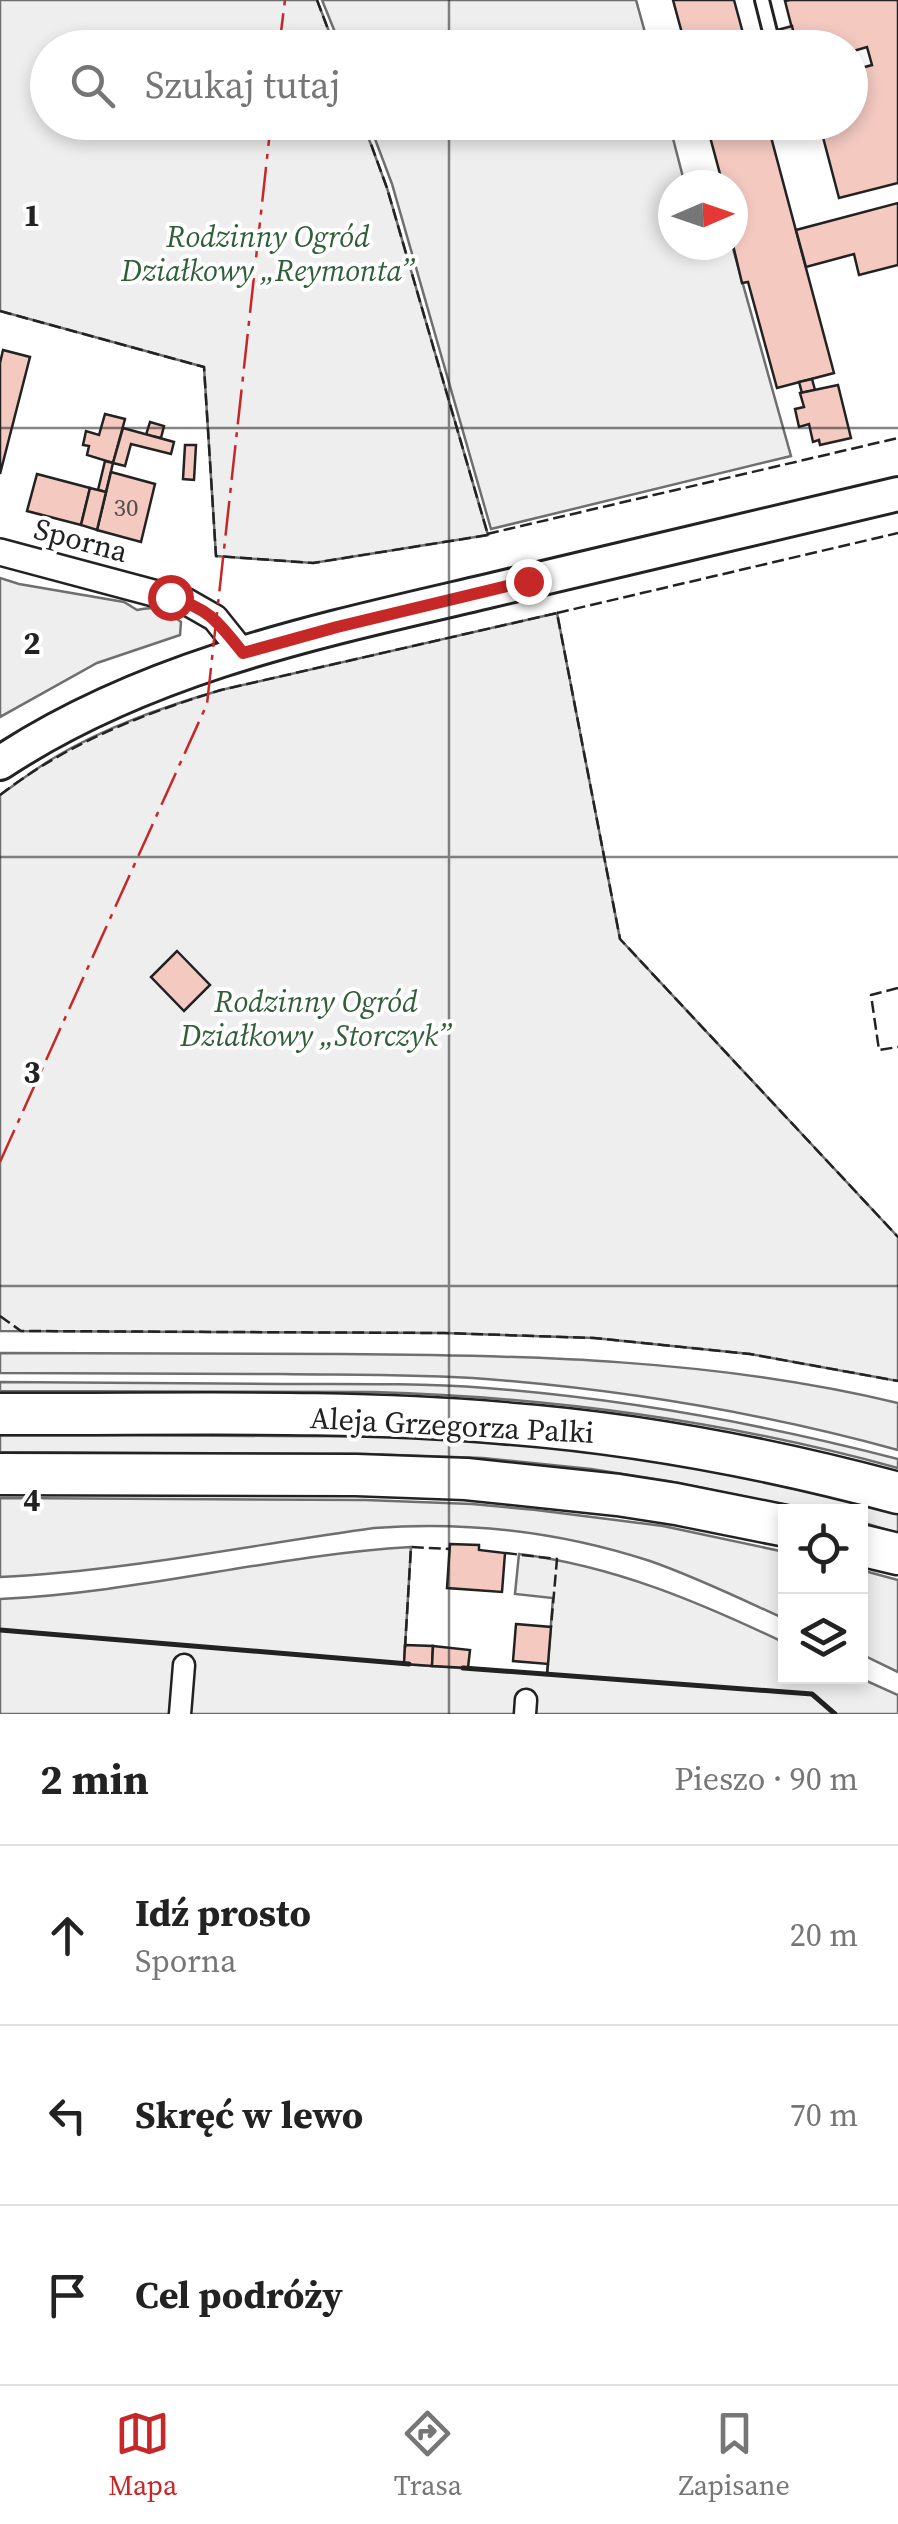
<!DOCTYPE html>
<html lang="pl">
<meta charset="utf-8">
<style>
body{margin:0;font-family:"Source Serif 4",serif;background:#f6f6f6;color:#222}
.controls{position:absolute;right:30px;bottom:30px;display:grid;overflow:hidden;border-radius:0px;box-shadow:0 5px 15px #0003}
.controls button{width:90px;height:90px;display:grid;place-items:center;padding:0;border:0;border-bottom:2px solid #e0e0e0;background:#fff;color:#222;font:50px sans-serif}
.compass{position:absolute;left:658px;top:170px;width:90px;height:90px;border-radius:50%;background:#fff;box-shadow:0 5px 15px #0003;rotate:88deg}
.stop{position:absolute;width:30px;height:30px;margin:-22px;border:8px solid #c62828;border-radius:50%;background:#fff}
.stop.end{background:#c62828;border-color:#fff;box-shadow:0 2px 10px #0008}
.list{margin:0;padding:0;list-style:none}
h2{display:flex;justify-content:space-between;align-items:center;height:130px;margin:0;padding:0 40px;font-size:42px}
h2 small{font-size:32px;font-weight:400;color:#767676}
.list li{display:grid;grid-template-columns:65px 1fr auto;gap:30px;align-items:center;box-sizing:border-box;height:180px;padding:0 40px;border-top:2px solid #e0e0e0}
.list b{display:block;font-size:38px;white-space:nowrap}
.list p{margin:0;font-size:32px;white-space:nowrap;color:#767676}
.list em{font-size:32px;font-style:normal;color:#767676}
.icon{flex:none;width:55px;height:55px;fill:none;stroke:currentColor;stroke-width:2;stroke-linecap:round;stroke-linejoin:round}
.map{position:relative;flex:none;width:898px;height:1714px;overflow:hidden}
.search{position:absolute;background:#fff;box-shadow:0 5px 15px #0003;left:30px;right:30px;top:30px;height:110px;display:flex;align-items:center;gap:25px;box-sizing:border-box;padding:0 35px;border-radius:55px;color:#767676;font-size:38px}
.sheet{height:670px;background:#fff}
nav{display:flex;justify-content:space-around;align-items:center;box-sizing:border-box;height:140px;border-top:2px solid #e0e0e0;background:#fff;font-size:28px;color:#767676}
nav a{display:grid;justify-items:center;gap:5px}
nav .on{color:#c62828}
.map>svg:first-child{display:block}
.green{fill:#eee;stroke:#6f6f6f;stroke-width:2.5}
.building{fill:#f3c9c0;stroke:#222;stroke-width:2.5}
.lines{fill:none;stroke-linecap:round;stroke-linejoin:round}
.service-casing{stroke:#222;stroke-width:18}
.pedestrian-casing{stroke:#222;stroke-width:25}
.minor-casing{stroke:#222;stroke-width:30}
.tertiary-casing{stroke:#222;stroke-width:38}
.primary-casing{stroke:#222;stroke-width:45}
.service{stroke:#fff;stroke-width:12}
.pedestrian{stroke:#fff;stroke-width:20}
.minor{stroke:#fff;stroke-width:25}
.tertiary{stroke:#fff;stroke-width:32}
.primary{stroke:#fff;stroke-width:40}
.fence{stroke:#222;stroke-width:2.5;stroke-dasharray:12 5;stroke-linecap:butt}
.wall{stroke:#222;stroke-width:5}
.power{stroke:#c62828;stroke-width:2.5;stroke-dasharray:35 8 5 8;stroke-linecap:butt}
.route{stroke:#c62828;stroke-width:12}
.grid{fill:none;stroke:#222;stroke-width:2.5;stroke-opacity:0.55}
.labels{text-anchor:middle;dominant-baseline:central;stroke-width:8;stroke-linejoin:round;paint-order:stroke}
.number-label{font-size:25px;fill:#564c4a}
.park-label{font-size:30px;font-style:italic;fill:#2f5e38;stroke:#fff}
.street-label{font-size:30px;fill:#222;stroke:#fff}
.grid-label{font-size:32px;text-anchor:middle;font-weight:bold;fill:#222;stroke:#fff;stroke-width:8;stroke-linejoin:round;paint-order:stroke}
</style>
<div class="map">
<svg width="898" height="1714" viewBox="0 0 898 1714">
<rect width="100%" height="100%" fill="#fff"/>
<g class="green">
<polygon points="0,0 317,0 335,47 48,48 48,122 363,123 387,188 488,535 313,563 216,556 204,367 0,311"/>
<polygon points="322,0 636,0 649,47 341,47"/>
<polygon points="369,123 669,123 685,185 673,185 673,245 732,245 791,456 491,529 392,184"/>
<path d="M0 578 19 584 124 602 137 610C156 605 166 610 181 622L180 635 97 663 0 717Z"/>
<path d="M557 613 620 939 898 1237V1381L750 1354 594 1338 444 1333 0 1331V795C17 783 34 770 52 759 105 727 163 707 221 690Z"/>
<path d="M0 1353C114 1353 227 1354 341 1354 527 1355 716 1359 898 1403V1450C763 1413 625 1390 486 1379 418 1374 350 1375 281 1374 188 1374 94 1373 0 1373Z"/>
<path d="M0 1382C94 1383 188 1383 281 1384 350 1384 418 1383 486 1388 626 1399 763 1424 898 1459V1468C727 1421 551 1397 374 1392L0 1391Z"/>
<path d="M0 1435C91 1435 183 1435 274 1436 345 1436 416 1436 487 1441 626 1452 764 1476 898 1514V1533L861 1522 860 1512 816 1511 668 1481 591 1469 483 1458 366 1454 0 1452Z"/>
<path d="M0 1498 365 1500 472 1504 536 1510 663 1526 785 1552V1619C741 1599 696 1577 650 1561 561 1532 467 1521 374 1528 250 1545 126 1571 0 1577Z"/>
<path d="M411 1547 404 1664 547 1674 553 1598 515 1594 519 1554C614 1566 699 1602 785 1643L786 1676 858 1677 898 1695V1714H0V1599C139 1593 273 1555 411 1547Z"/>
<polygon points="861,1570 898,1580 898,1672 861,1654"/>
</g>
<g class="building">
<polygon points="673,0 734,0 747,48 686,48"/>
<polygon points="790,0 898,0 898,183 839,198 819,122 850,122 850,71 872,65 867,47 850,52 850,48 797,48 785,1"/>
<polygon points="792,26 796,44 782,48 747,48 744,39"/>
<polygon points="706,122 767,122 834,373 777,388 748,282 742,283 733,245 733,185 723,185"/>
<polygon points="898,203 898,265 859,275 854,254 806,267 796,230"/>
<polygon points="3,350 30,357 0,474 0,363"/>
<polygon points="812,379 815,390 802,393 799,382"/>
<polygon points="838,385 851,438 820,445 819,440 813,442 809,424 799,427 795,409 804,407 800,393"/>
<polygon points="105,414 125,419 113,463 87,455 89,446 83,445 86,431 99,435"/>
<polygon points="150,422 164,426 161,438 146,435"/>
<polygon points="123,428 174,442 171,454 131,444 125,466 113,463"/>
<polygon points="185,445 196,445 194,480 183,479"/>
<polygon points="105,461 113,463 106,492 98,490"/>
<polygon points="111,472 155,484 141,542 97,530"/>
<polygon points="37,474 90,488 81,525 27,511"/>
<polygon points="90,488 106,492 97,530 81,525"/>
<polygon points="177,951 210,985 184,1011 151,977"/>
<polygon points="450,1544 479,1545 479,1550 505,1553 502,1592 447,1588"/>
<polygon points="516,1624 551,1627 548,1664 513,1661"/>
<polygon points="405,1645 433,1646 432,1666 404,1664"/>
<polygon points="433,1646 470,1650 468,1668 432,1666"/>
</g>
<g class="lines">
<g class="service-casing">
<polyline id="service" points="762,0 774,48"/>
</g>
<g class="pedestrian-casing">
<g id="pedestrian">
<polyline points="180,1714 184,1665"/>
<polyline points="525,1714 526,1700"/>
</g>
</g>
<g class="minor-casing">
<polyline id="minor" points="0,552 187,602 215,618 243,653"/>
</g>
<g class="tertiary-casing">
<path id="tertiary" d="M0 763C145 667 317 631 484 592 622 559 760 527 898 494"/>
</g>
<g class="primary-casing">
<g id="primary">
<path d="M0 1414C167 1415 335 1409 502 1423 636 1433 768 1458 898 1493"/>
<polyline points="0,1474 356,1475 466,1479 618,1495 676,1504 786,1526"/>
<polyline points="860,1545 898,1554"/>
</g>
</g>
<use href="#service" class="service"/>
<use href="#pedestrian" class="pedestrian"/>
<use href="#minor" class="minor"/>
<use href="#tertiary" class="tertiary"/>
<use href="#primary" class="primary"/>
<g class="fence">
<polyline points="317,0 335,48"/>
<polyline points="0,311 204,367 216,556 313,563 488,535 387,188 363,122"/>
<polyline points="487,534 898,438"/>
<polyline points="557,613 898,533"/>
<path d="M0 795C66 744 142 714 221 690L557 613 620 939 898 1237"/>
<polyline points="898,988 871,995 879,1050 898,1047"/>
<polyline points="0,1316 21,1331 444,1333 594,1338 750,1354 898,1381"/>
<polyline points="505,1553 557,1559 551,1627"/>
<polyline points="405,1648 411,1547 450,1549"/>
<polyline points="547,1674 548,1664"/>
</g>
<g class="wall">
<polyline points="0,1630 409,1664"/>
<polyline points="463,1668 812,1694 835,1714"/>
</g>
<g class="power">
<polyline points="279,48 285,0"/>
<polyline points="0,1162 207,704 271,122"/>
</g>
</g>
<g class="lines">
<path class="route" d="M170 597C210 609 218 622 243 653L337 627 528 581"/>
</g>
<path class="grid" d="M449 0V48M449 122V1714M0 428H898M0 857H898M0 1286H898"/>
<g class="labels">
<g class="number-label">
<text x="126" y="507">30</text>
</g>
<g class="park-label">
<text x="268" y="236">Rodzinny Ogród<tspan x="268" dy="34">Działkowy „Reymonta”</tspan></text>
<text x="316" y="1001">Rodzinny Ogród<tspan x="316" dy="34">Działkowy „Storczyk”</tspan></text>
</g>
<g class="street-label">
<text transform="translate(81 540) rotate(15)">Sporna</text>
<text transform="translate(452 1425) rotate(3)">Aleja Grzegorza Palki</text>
</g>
</g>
<g class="grid-label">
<text x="32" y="226">1</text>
<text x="32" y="654">2</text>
<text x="32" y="1083">3</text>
<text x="32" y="1511">4</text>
</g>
</svg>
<div class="controls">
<button><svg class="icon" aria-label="locate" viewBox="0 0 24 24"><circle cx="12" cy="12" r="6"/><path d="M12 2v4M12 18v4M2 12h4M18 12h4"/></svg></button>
<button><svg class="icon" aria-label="layers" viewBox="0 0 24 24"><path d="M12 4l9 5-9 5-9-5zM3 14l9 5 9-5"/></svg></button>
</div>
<svg class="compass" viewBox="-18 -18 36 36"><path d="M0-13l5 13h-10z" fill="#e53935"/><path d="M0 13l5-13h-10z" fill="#767676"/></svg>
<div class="stop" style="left:170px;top:597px"></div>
<div class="stop end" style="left:528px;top:581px"></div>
<div class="search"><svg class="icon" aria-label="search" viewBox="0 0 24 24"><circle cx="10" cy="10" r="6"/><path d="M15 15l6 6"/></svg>Szukaj tutaj</div>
</div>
<section class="sheet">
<h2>2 min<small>Pieszo · 90 m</small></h2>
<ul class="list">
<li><svg class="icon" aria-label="ahead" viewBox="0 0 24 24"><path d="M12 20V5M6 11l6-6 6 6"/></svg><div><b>Idź prosto</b><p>Sporna</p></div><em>20 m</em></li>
<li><svg class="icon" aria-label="left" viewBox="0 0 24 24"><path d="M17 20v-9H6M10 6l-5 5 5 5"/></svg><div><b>Skręć w lewo</b></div><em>70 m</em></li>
<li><svg class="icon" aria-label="arrive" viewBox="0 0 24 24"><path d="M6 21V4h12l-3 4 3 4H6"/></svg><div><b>Cel podróży</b></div></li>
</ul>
</section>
<nav>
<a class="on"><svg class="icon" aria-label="map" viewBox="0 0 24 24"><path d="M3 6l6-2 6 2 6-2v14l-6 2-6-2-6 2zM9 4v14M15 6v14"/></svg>Mapa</a>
<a><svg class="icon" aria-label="directions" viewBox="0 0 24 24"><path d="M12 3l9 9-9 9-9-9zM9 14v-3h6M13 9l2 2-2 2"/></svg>Trasa</a>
<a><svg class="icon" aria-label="saved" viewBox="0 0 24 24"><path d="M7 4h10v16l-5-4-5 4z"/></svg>Zapisane</a>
</nav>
